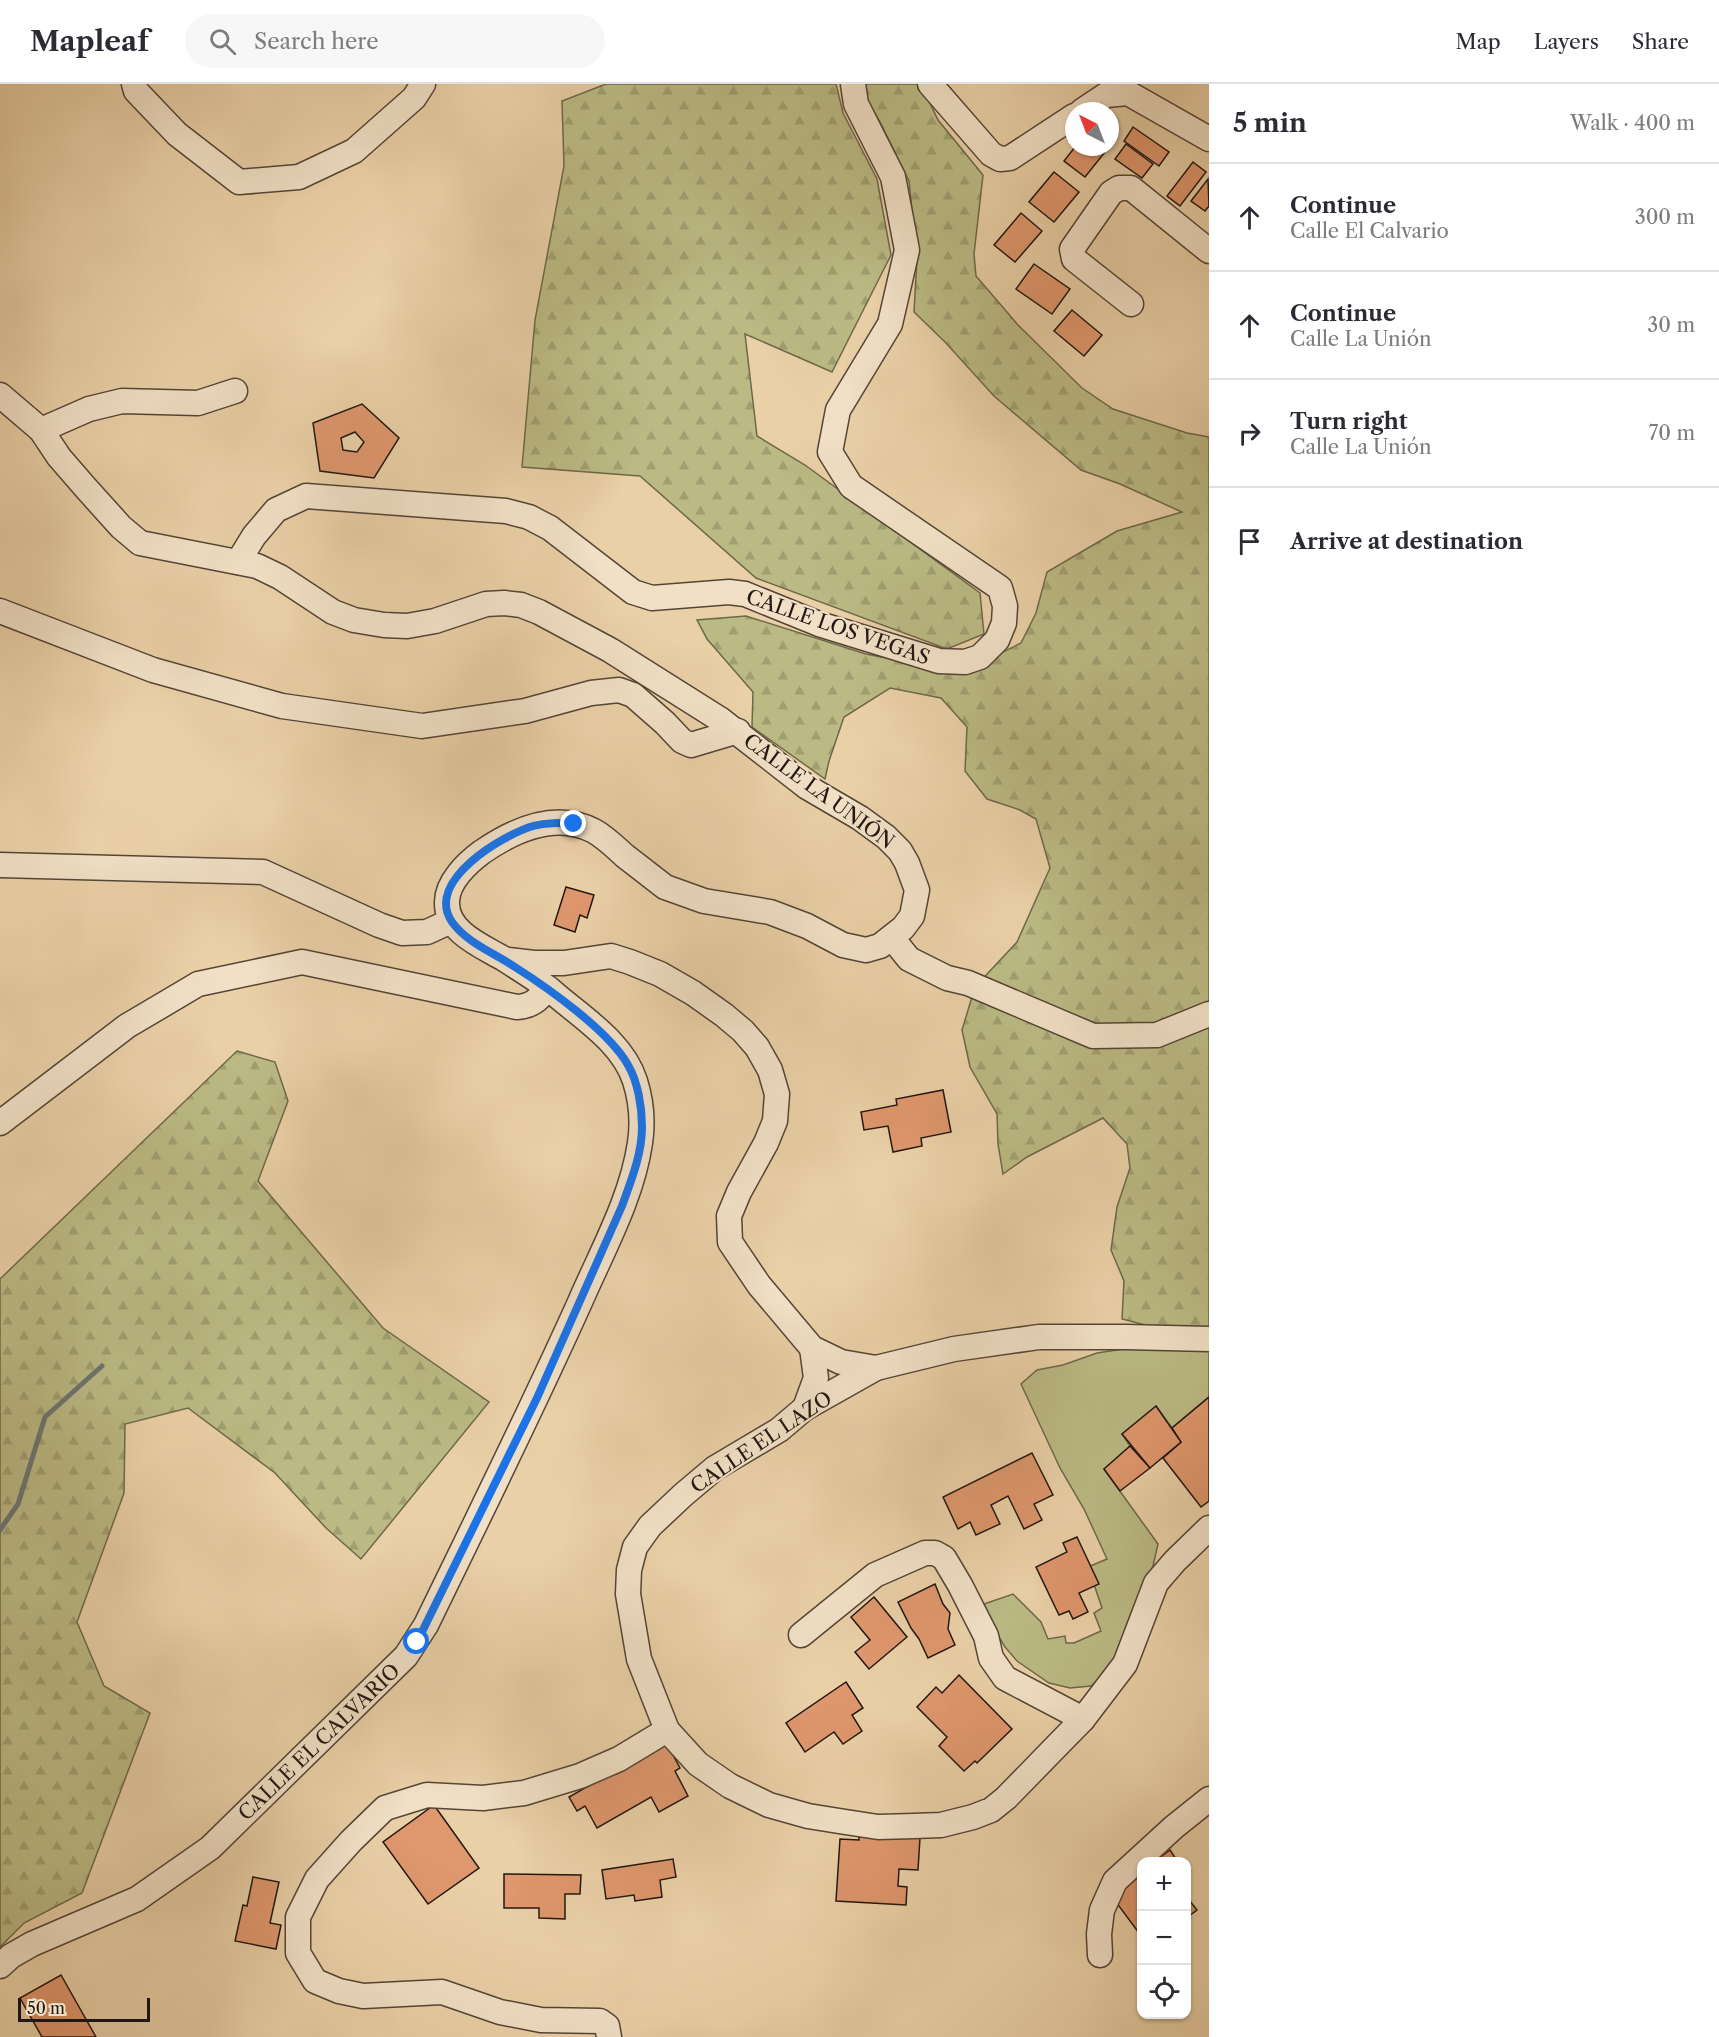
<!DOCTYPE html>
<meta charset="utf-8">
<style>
body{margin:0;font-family:"Libre Caslon Text",serif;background:#f7f7f7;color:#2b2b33}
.controls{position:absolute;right:18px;bottom:18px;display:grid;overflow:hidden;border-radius:12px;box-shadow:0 2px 4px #0004}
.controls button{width:54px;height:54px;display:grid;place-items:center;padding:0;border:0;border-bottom:2px solid #e1e1e2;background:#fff;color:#2b2b33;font:30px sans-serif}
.compass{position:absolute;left:1065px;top:18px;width:54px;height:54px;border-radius:50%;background:#fff;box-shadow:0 2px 4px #0004;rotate:318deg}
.scale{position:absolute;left:18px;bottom:15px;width:132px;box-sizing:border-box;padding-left:6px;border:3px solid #221712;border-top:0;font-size:16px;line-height:21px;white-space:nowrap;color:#221712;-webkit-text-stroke:4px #f1e0c6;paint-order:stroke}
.stop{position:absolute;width:18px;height:18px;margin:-14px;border:4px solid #1a73e8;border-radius:50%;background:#fff}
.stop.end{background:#1a73e8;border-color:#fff;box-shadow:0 2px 6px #0008}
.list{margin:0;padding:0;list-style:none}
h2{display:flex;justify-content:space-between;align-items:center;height:78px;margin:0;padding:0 24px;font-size:26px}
h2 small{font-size:20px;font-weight:400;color:#7c7c81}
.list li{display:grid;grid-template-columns:39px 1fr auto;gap:18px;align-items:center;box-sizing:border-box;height:108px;padding:0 24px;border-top:2px solid #e1e1e2}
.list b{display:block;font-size:22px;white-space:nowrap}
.list p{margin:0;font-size:20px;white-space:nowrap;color:#7c7c81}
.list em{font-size:20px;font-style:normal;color:#7c7c81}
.icon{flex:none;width:33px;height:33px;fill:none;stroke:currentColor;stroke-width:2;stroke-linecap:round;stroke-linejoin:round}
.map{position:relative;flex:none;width:1209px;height:1953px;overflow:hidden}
header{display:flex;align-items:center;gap:36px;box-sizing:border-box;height:84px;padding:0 30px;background:#fff;border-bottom:2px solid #e1e1e2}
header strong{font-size:28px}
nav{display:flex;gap:33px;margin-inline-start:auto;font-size:21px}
.search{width:420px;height:54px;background:#f7f7f7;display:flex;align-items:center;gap:15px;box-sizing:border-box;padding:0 21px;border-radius:33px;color:#7c7c81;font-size:22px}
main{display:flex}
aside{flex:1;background:#fff}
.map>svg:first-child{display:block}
.grass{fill:#bbba84;stroke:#6e684b;stroke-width:1.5}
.forest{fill:url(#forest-firs);stroke:#6e684b;stroke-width:1.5}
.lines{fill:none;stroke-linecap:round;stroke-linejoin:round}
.stream{stroke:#6c7573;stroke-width:5}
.building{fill:#df976d;stroke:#221712;stroke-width:1.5;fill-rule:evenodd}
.minor-casing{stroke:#544537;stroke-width:27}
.minor{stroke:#f1e0c6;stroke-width:24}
.route{stroke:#1a73e8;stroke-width:8}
.labels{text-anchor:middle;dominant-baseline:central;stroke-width:4.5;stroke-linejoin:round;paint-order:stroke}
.street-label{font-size:20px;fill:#221712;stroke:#f1e0c6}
</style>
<header>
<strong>Mapleaf</strong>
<div class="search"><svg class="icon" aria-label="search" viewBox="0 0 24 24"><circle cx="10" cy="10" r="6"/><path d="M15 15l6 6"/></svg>Search here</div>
<nav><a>Map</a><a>Layers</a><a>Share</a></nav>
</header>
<main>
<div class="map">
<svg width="1209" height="1953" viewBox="0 0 1209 1953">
<defs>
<pattern id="forest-firs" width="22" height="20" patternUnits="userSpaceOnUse" patternTransform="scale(1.5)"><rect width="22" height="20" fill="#bbba84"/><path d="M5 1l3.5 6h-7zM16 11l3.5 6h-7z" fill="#a09f71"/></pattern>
</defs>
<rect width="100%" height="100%" fill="#ead0a7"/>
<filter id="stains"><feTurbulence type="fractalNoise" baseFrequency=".00333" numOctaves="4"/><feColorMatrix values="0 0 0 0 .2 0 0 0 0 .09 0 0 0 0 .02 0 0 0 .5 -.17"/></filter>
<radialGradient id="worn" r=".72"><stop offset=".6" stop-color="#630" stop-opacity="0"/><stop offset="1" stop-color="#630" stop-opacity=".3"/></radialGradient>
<polygon class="grass" points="1209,1261 1209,1313 1172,1344 1156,1322 1122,1350 1130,1362 1104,1385 1158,1460 1153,1482 1139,1513 1129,1561 1110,1585 1091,1602 1070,1604 1049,1599 1017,1577 1005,1563 990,1538 984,1520 1013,1510 1041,1538 1048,1555 1065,1552 1066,1559 1074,1559 1101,1547 1094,1529 1102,1524 1088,1483 1107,1475 1084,1425 1060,1384 1021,1300 1037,1286 1063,1281 1097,1269 1130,1264"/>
<g class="forest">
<polygon points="606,0 836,0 843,29 877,95 891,171 832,288 745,250 757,352 805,381 980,509 984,550 947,565 756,494 640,392 522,383 535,236 564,82 562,17"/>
<polygon points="858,0 921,0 938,36 983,91 974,170 976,192 1018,241 1082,304 1113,325 1187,349 1209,353 1209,1245 1149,1242 1122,1235 1124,1197 1111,1166 1117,1123 1130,1084 1127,1060 1103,1034 1027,1073 1003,1090 998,1060 997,1030 970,983 962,946 975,903 1017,858 1050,784 1036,735 1020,726 987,715 965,687 967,643 941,614 890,604 844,633 829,677 825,695 752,643 753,608 707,555 697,536 746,532 866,570 962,589 1021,559 1036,529 1047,488 1117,447 1182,428 1120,400 1081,386 994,312 945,258 914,228 917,175 909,97 880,38"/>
<polygon points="237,967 275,978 288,1017 258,1097 383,1244 489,1318 361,1475 326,1444 275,1389 188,1324 125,1340 124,1409 77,1538 104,1602 150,1629 82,1809 24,1839 0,1863 0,1195"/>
</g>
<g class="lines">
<polyline class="stream" points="0,1446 18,1420 45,1333 102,1282"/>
</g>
<g class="building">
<polygon points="1133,43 1169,68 1159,82 1124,57"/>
<polygon points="1126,60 1153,80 1142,94 1115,75"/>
<polygon points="1075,63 1109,63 1085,93 1064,77"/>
<polygon points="1193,78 1206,88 1180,122 1167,112"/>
<polygon points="1054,88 1079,108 1054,138 1029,118"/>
<polygon points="1208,95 1209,122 1205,127 1191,117"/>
<polygon points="1021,129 1042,147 1015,178 994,161"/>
<polygon points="1034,180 1070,205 1052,230 1016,205"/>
<polygon points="1072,226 1102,251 1084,272 1054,247"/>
<path d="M362 320 399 354 374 394 320 387 313 339ZM355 348 364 358 357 368 343 366 341 354Z"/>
<polygon points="566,803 594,811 587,834 580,831 575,848 554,841"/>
<polygon points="943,1006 951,1048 921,1054 922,1062 893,1068 888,1042 864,1046 861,1028 897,1021 896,1015"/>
<polygon points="1209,1313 1209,1417 1201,1423 1163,1374 1181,1358 1172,1344"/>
<polygon points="1156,1322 1181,1358 1150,1384 1122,1350"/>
<polygon points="1130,1362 1150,1384 1120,1407 1104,1385"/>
<polygon points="1032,1369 1053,1411 1034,1420 1042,1436 1024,1445 1008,1412 991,1421 1000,1440 976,1451 970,1438 958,1445 943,1413"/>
<polygon points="1077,1453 1099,1500 1079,1509 1088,1528 1073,1535 1069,1527 1059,1531 1036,1483 1067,1468 1063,1459"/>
<polygon points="935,1500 943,1520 950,1529 948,1545 955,1561 928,1574 919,1555 911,1544 898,1518"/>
<polygon points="874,1513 907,1553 869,1585 855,1568 870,1556 851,1533"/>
<polygon points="959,1591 1012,1645 977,1679 975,1677 964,1687 939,1662 947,1653 917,1623 936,1603 942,1609"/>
<polygon points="846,1598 863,1624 852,1631 862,1647 843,1660 834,1648 805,1668 786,1639"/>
<polygon points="666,1658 680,1684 675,1687 688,1712 659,1728 651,1713 597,1744 585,1722 577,1727 569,1713"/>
<polygon points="434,1721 479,1784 428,1820 383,1758"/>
<polygon points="859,1751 920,1754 918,1786 899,1785 898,1802 907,1803 906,1821 836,1817 840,1755 859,1756"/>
<polygon points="1170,1766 1178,1778 1154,1778"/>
<polygon points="673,1775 676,1793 660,1796 662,1813 635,1817 634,1811 606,1815 602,1786"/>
<polygon points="1142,1787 1142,1847 1139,1849 1110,1810"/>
<polygon points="504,1790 581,1791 580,1810 565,1810 565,1835 539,1834 539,1824 504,1824"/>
<polygon points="253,1793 279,1798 270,1839 281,1841 276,1865 235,1857 243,1821 247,1822"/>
<polygon points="1186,1812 1197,1826 1186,1834"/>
<polygon points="61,1891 96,1953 42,1953 20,1914"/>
</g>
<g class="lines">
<g class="minor-casing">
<g id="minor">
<polyline points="134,0 136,7 177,50 239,98 299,93 354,67 414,14 423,0"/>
<polyline points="930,0 991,70 1000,75 1010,74 1074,32"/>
<polyline points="1082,27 1106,11 1128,9 1209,55"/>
<polyline points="1131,220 1074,175 1072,165 1111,109 1119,104 1131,104 1209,167"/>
<path d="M0 311 41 346 59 373 85 403 121 443 140 459 257 482 280 493 333 528 354 536 384 541 407 542 435 537 486 520 504 519 521 521 539 528 610 566 721 636 807 703 860 734 886 753 900 767 907 779 917 806 912 832 903 844 880 862 866 866 843 861 807 842 770 828 704 817 665 803C652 793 638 782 625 772 615 763 605 753 594 747 556 727 514 746 482 768 467 779 447 798 447 818 446 848 482 862 504 875 521 886 540 897 555 910 584 935 623 959 635 997 641 1016 643 1039 640 1059 632 1114 602 1167 580 1218 531 1327 478 1434 426 1541L406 1572 210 1764 137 1815 32 1860 11 1872 0 1882"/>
<polyline points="41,346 89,325 122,317 198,319 235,307"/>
<polyline points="238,478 254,452 276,426 306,412 506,427 529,433 550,444 633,508 652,514 729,508 745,510 819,540 939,577 965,578 980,573 997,556 1004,539 1005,522 1000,504 851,402 830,368 838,326 890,240 907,166 893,93 856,20 853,0"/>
<polyline points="0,527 153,586 282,622 422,642 525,627 591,609 619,606 633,611 665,639 682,657 691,661 738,647"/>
<polyline points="0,781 263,788 379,841 402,849 427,848 451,837"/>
<polyline points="892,854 909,875 947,894 968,899 1093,952 1157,951 1209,930"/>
<polyline points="508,876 534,879 564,879 611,872 630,878 660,890 693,909 724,931 743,947 757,963 770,986 777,1010 775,1037 766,1059 739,1108 729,1132 730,1158 759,1201 812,1264 841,1278 876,1284 954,1265 1039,1253 1126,1253 1209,1255"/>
<path d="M0 1039 127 942 198 900 302 878 517 923C532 922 538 916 548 904"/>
<polyline points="876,1284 805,1324 779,1346 715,1384 683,1411 650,1442 635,1463 629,1486 628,1510 639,1575 667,1646 698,1680 730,1702 769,1721 808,1732 839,1737 878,1743 914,1742 941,1741 973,1733 991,1726 1006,1714 1083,1635 1125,1580 1156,1499 1175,1477 1209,1444"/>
<polyline points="805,1324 816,1294 812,1264"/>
<polyline points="801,1551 875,1491 925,1469 935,1469 944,1474 960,1501 986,1552 991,1574 1005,1594 1083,1635"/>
<polyline points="1100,1871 1099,1850 1102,1826 1115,1797 1174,1743 1209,1715"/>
<polyline points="609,1953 607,1942 600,1937 541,1936 500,1928 442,1908 363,1912 339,1907 315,1897 298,1869 298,1833 317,1795 351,1757 385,1724 427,1711 483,1714 524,1709 580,1692 619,1675 667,1646"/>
</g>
</g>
<use href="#minor" class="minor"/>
</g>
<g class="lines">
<path class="route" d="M417 1558 537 1314 622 1122C631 1097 642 1070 642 1043 642 1023 638 998 628 981 609 947 548 904 515 883 494 869 467 859 452 838 424 797 503 751 533 742 547 738 560 739 574 740"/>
</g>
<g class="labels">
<g class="street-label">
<text transform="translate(838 543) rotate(19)">CALLE LOS VEGAS</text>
<text transform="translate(819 707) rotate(36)">CALLE LA UNIÓN</text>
<text transform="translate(761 1358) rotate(-34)">CALLE EL LAZO</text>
<text transform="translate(319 1658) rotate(-44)">CALLE EL CALVARIO</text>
</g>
</g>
<rect width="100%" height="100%" filter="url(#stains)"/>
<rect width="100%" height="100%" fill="url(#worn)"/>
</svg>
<div class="controls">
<button>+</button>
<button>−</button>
<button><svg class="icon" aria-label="locate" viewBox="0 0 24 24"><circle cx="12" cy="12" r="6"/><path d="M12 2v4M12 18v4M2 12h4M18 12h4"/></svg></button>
</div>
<svg class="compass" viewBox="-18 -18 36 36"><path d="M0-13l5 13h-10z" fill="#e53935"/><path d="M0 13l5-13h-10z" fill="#7c7c81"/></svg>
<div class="scale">50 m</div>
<div class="stop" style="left:417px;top:1558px"></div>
<div class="stop end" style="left:574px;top:740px"></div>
</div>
<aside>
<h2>5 min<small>Walk · 400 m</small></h2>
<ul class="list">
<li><svg class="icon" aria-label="ahead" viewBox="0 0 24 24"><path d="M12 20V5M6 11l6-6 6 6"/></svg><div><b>Continue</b><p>Calle El Calvario</p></div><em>300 m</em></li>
<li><svg class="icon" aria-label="ahead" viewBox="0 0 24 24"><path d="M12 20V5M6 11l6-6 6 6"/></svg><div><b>Continue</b><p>Calle La Unión</p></div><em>30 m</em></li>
<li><svg class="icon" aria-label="right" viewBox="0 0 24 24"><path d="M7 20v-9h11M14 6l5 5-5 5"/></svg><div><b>Turn right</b><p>Calle La Unión</p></div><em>70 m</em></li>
<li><svg class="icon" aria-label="arrive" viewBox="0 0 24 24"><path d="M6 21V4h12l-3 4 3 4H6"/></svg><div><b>Arrive at destination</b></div></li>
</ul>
</aside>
</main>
